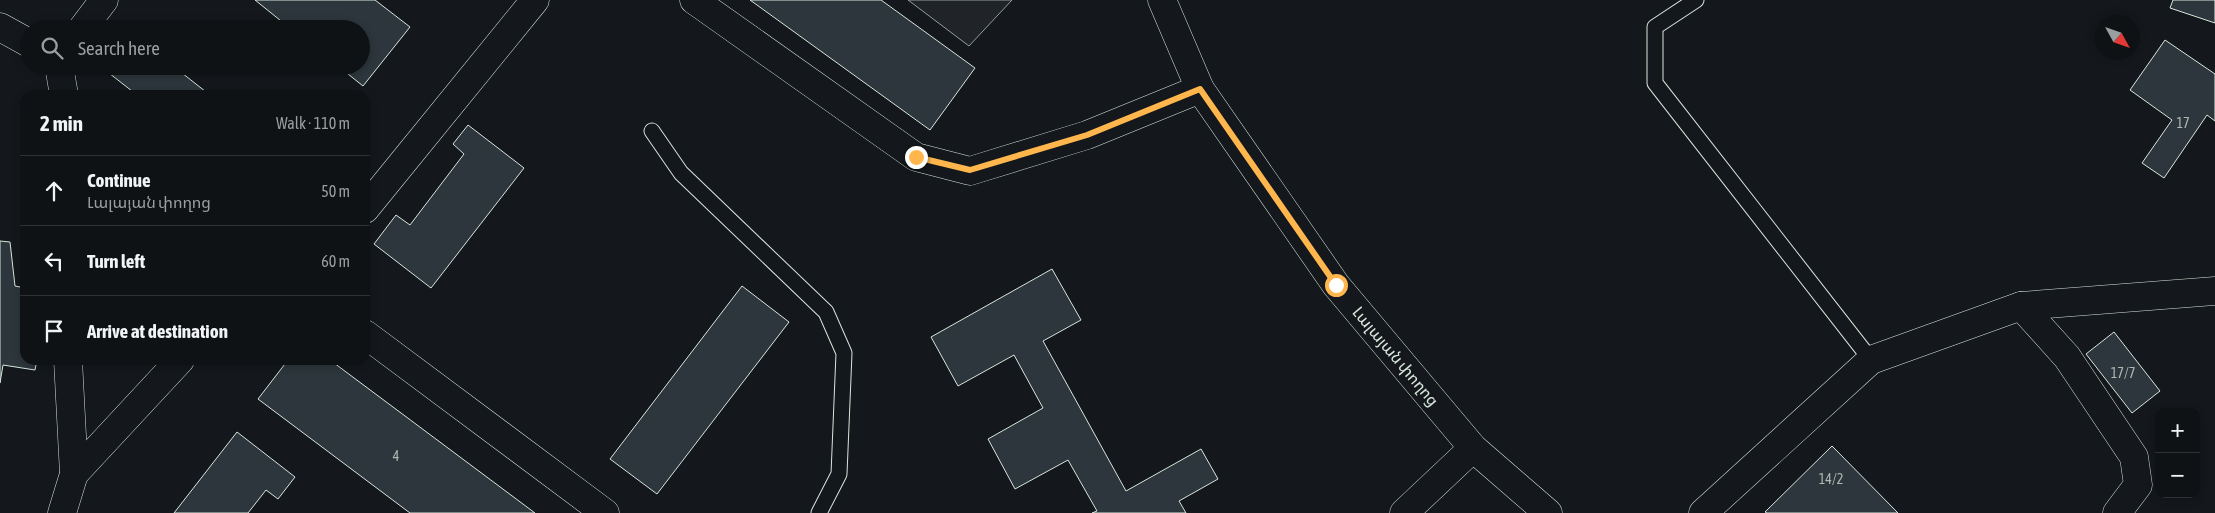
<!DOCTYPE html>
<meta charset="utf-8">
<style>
body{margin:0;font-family:"Asap Condensed","Noto Sans Armenian",sans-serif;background:#181b1e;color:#f1f3f6}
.controls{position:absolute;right:15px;bottom:15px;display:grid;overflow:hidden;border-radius:10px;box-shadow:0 2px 8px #0003}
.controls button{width:45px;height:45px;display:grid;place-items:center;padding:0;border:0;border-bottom:1px solid #2f3234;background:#0f1215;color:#f1f3f6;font:25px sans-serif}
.compass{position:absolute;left:2095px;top:15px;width:45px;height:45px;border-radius:50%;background:#0f1215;box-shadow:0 2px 8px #0003;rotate:130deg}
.stop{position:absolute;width:15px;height:15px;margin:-11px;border:4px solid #ffb74d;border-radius:50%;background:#fff}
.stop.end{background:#ffb74d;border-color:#fff;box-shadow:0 1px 5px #0008}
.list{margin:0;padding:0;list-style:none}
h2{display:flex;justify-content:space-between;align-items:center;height:65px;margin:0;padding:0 20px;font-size:21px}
h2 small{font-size:16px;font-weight:400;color:#9b9ea0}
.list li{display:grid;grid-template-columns:32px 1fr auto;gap:15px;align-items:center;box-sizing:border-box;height:70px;padding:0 20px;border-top:1px solid #2f3234}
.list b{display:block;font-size:19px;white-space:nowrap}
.list p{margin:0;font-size:16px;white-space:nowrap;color:#9b9ea0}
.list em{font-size:16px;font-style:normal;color:#9b9ea0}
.icon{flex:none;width:28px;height:28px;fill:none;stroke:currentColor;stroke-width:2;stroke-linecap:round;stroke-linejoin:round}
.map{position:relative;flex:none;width:2215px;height:513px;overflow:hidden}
.search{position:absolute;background:#0f1215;box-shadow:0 2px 8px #0003;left:20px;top:20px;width:350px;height:55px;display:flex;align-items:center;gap:12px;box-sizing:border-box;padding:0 18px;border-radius:28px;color:#9b9ea0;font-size:19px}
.panel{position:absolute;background:#0f1215;box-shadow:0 2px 8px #0003;left:20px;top:90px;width:350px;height:275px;border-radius:15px}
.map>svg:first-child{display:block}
.green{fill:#202428;stroke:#939e99}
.building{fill:#2c363c;stroke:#d8e6dc}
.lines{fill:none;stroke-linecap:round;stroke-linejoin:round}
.service-casing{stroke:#d8e6dc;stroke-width:17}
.minor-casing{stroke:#d8e6dc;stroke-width:29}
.service{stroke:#14181c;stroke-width:15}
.minor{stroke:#14181c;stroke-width:28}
.route{stroke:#ffb74d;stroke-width:6}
.labels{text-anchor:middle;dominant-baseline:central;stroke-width:4;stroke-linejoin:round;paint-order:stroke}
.number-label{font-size:14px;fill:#adbab4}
.street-label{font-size:16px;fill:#d8e6dc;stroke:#14181c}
</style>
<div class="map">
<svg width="2215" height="513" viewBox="0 0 2215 513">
<rect width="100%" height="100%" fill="#14181c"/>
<polygon class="green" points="908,0 1012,0 969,46"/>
<g class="building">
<polygon points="255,0 375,0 410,27 363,86 338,66 361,66 361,29 291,29"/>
<polygon points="750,0 881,0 975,68 930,130"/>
<polygon points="2173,0 2215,0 2215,23 2170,8"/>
<polygon points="2165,40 2215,74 2215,121 2207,115 2164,178 2142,163 2172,120 2130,90"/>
<polygon points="100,66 173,66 210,95 137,95"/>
<polygon points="468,125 524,168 431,288 374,244 396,215 410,225 464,154 453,144"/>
<polygon points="0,241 10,242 15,286 25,288 25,360 37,360 35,370 3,365 0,383"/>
<polygon points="1052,269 1081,320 1043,341 1126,491 1201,449 1218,479 1179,501 1186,513 1092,513 1097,511 1068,460 1015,489 988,439 1043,408 1014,355 958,386 931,337"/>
<polygon points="742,286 789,322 657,494 610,459"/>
<polygon points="2114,332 2160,391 2132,413 2086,354"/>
<polygon points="288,360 330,360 535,513 410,513 258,399"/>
<polygon points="237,432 295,477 278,499 266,490 248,513 174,513"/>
<polygon points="1832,446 1898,513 1767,513 1765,512"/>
</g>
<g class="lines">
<g class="service-casing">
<g id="service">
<polyline points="1696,0 1655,27 1655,83 1871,360"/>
<polyline points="652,131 681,173 826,312 844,353 839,474 819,513"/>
</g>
</g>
<g class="minor-casing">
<g id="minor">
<polyline points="694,0 916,157 970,171 1087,135 1200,89"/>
<polyline points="1162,0 1200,89 1336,285 1473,448 1548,513"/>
<polyline points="0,27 29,43"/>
<polyline points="82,29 104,0"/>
<polyline points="59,66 64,95"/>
<polyline points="365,209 535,0"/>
<polyline points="2021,306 2067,357 2134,457 2138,485 2117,513"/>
<polyline points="365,334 605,513"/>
<polyline points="74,474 180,360"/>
<polyline points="62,513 74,474 68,360"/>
<polyline points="1404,513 1473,448"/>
<polyline points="1703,513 1871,360 2021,306 2215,291"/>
</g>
</g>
<use href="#service" class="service"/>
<use href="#minor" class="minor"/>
</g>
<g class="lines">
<polyline class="route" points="916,157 970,170 1087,135 1200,89 1336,285"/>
</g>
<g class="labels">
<g class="number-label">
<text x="2183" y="123">17</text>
<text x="2123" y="373">17/7</text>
<text x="396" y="456">4</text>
<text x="1831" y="479">14/2</text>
</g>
<g class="street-label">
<text transform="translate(1396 356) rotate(50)">Լալայան փողոց</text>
</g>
</g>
</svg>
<div class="controls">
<button>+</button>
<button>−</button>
</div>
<svg class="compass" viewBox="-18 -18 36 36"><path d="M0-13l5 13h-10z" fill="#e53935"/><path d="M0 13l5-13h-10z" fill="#9b9ea0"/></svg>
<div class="stop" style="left:1336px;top:285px"></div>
<div class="stop end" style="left:916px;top:157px"></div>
<div class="search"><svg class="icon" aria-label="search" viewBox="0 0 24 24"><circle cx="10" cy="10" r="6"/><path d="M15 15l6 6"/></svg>Search here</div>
<section class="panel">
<h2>2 min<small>Walk · 110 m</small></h2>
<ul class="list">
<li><svg class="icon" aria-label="ahead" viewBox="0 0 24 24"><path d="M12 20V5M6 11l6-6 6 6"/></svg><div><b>Continue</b><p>Լալայան փողոց</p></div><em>50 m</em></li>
<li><svg class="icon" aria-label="left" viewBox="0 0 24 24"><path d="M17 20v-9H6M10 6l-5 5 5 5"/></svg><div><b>Turn left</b></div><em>60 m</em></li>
<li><svg class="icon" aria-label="arrive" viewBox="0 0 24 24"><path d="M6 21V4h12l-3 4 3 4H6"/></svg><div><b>Arrive at destination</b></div></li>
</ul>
</section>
</div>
